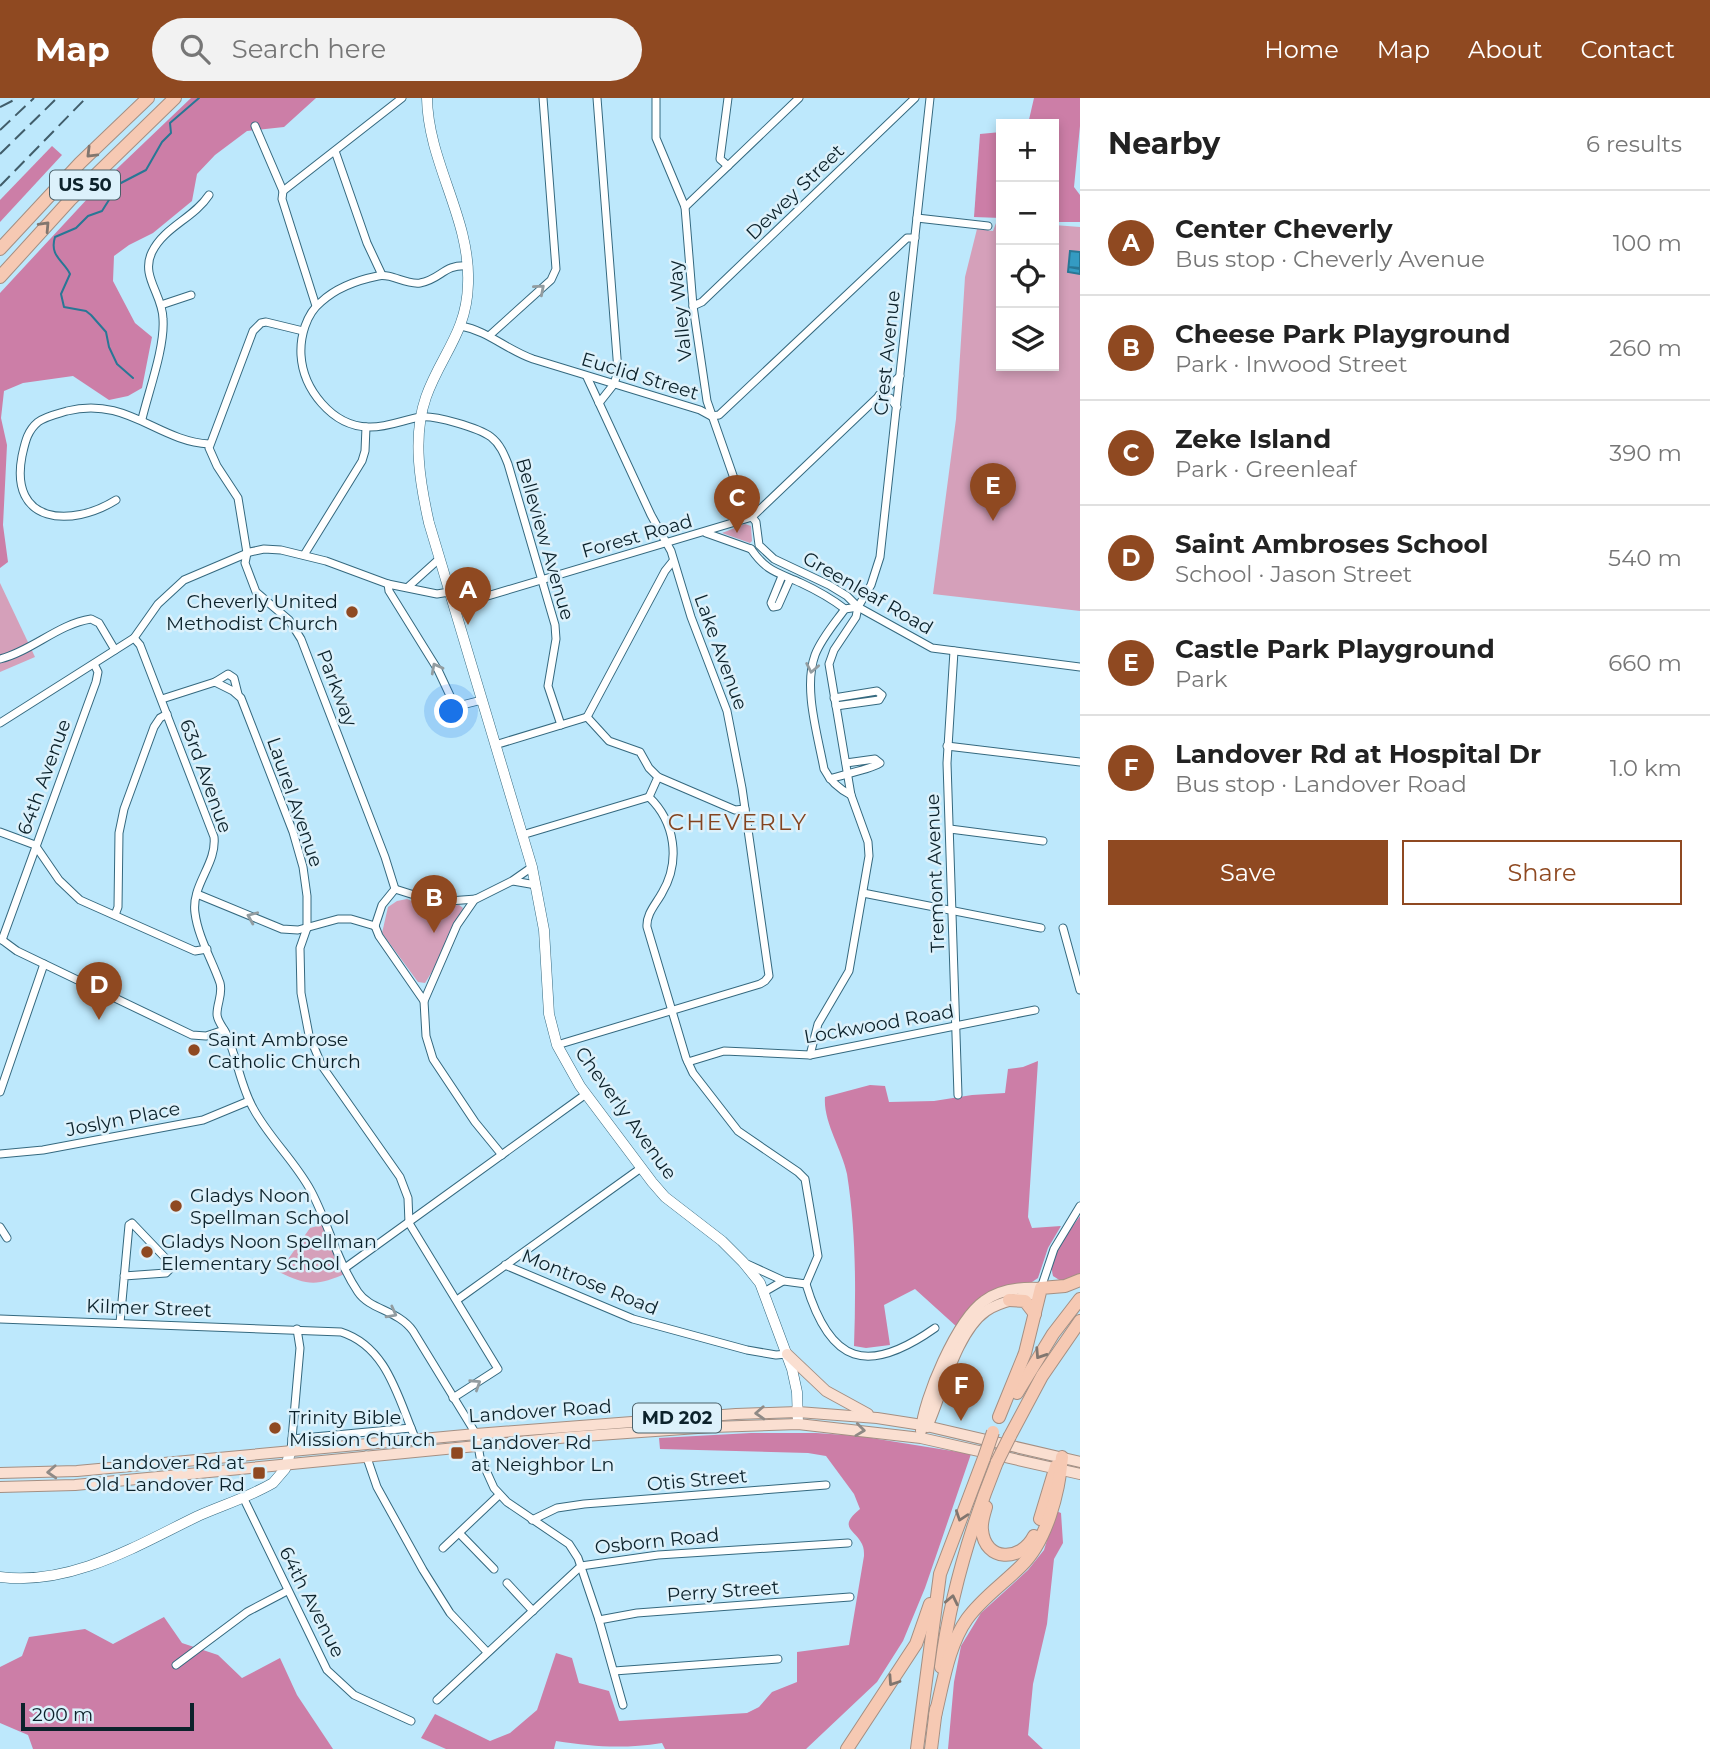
<!DOCTYPE html>
<meta charset="utf-8">
<style>
body{margin:0;font-family:Montserrat,sans-serif;background:#f2f2f2;color:#222}
.controls{position:absolute;right:21px;top:21px;display:grid;overflow:hidden;border-radius:0px;box-shadow:0 4px 10px #0003}
.controls button{width:63px;height:63px;display:grid;place-items:center;padding:0;border:0;border-bottom:2px solid #e0e0e0;background:#fff;color:#222;font:35px sans-serif}
.scale{position:absolute;left:21px;bottom:18px;width:173px;box-sizing:border-box;padding-left:7px;border:4px solid #0c222b;border-top:0;font-size:19px;line-height:24px;white-space:nowrap;color:#0c222b;-webkit-text-stroke:5px #dcf1fb;paint-order:stroke}
.you{position:absolute;left:452px;top:614px;width:24px;height:24px;margin:-18px;border:5px solid #fff;border-radius:50%;background:#1a73e8;box-shadow:0 0 0 10px #1a73e833}
.badge{display:grid;place-items:center;width:46px;height:46px;border-radius:50%;background:#8f4921;color:#fff;font-size:23px;font-weight:700}
.pin{position:absolute;translate:-50% -58px;filter:drop-shadow(0 2px 4px #0008)}
.pin::after{content:'';position:absolute;top:37px;width:24px;height:21px;background:inherit;clip-path:polygon(0 0,100% 0,50% 100%)}
.list{margin:0;padding:0;list-style:none}
h2{display:flex;justify-content:space-between;align-items:center;height:91px;margin:0;padding:0 28px;font-size:30px}
h2 small{font-size:23px;font-weight:400;color:#767676}
.list li{display:grid;grid-template-columns:46px 1fr auto;gap:21px;align-items:center;box-sizing:border-box;height:105px;padding:0 28px;border-top:2px solid #e0e0e0}
.list b{display:block;font-size:26px;white-space:nowrap}
.list p{margin:0;font-size:23px;white-space:nowrap;color:#767676}
.list em{font-size:23px;font-style:normal;color:#767676}
.actions{display:flex;gap:14px;padding:21px 28px}
.actions a{flex:1;padding:16px 0;border:2px solid #8f4921;border-radius:0px;text-align:center;font-size:24px;color:#8f4921}
.actions .main{background:#8f4921;color:#fff}
.icon{flex:none;width:38px;height:38px;fill:none;stroke:currentColor;stroke-width:2;stroke-linecap:round;stroke-linejoin:round}
.map{position:relative;flex:none;width:1080px;height:1651px;overflow:hidden}
header{display:flex;align-items:center;gap:42px;box-sizing:border-box;height:98px;padding:0 35px;background:#8f4921;color:#fff}
header strong{font-size:33px}
nav{display:flex;gap:38px;margin-inline-start:auto;font-size:24px}
.search{width:490px;height:63px;background:#f2f2f2;display:flex;align-items:center;gap:18px;box-sizing:border-box;padding:0 24px;border-radius:38px;color:#767676;font-size:26px}
main{display:flex}
aside{flex:1;background:#fff}
.map>svg:first-child{display:block}
.green{fill:#d5a0ba}
.forest{fill:#cc7ea7}
.water{fill:#349bc2;stroke:#287795;stroke-width:2}
.lines{fill:none;stroke-linecap:round;stroke-linejoin:round}
.stream{stroke:#287795;stroke-width:2}
.street-casing{stroke:#35697f;stroke-width:9}
.secondary-casing{stroke:#35697f;stroke-width:11}
.primary-casing{stroke:#a48f83;stroke-width:12}
.highway-casing{stroke:#a48f83;stroke-width:14}
.street{stroke:#fff;stroke-width:7}
.secondary{stroke:#fff;stroke-width:10}
.primary{stroke:#fadfd1;stroke-width:10}
.highway{stroke:#f6c9b3;stroke-width:12}
.rail{stroke:#415d6a;stroke-width:2;stroke-dasharray:14 7;stroke-linecap:butt}
.highway-bridge-casing{stroke:#a48f83;stroke-width:14;stroke-linecap:butt}
.highway-bridge{stroke:#f6c9b3;stroke-width:12}
.oneway{stroke:#81766f}
.oneway2{stroke:#929ca0}
.oneway3{stroke:#8f8a86}
.poi-dot{fill:#8f4921;stroke:#dcf1fb;stroke-width:2.5}
.labels{text-anchor:middle;dominant-baseline:central;stroke-width:5;stroke-linejoin:round;paint-order:stroke}
.shield{fill:#dcf1fb;stroke:#4a6069;stroke-width:2}
.shield-label{font-size:18px;font-weight:bold;fill:#0c222b}
.street-label{font-size:19px;fill:#0c222b;stroke:#dcf1fb}
.poi-label{font-size:19px;fill:#0c222b;stroke:#dcf1fb;text-anchor:start}
.quarter-label{font-size:23px;letter-spacing:2px;fill:#834420;stroke:#dcf1fb}
</style>
<header>
<strong>Map</strong>
<div class="search"><svg class="icon" aria-label="search" viewBox="0 0 24 24"><circle cx="10" cy="10" r="6"/><path d="M15 15l6 6"/></svg>Search here</div>
<nav><a>Home</a><a>Map</a><a>About</a><a>Contact</a></nav>
</header>
<main>
<div class="map">
<svg width="1080" height="1651" viewBox="0 0 1080 1651">
<rect width="100%" height="100%" fill="#bde8fc"/>
<g class="green">
<polygon points="996,125 1001,125 1001,268 1054,268 1054,127 1080,129 1080,513 933,496 956,321 965,179 977,131 993,133"/>
<polygon points="745,426 751,428 752,443 750,445 722,435"/>
<polygon points="0,485 35,559 0,574"/>
<path d="M407 801C424 809 441 809 459 807L463 810 441 859 425 885 418 884 382 835 388 809 397 803Z"/>
<path d="M325 1126 347 1175C317 1188 308 1188 279 1174L310 1130Z"/>
</g>
<g class="forest">
<polygon points="191,0 316,0 284,29 247,33 215,57 197,76 192,103 153,135 129,147 114,158 113,183 135,225 152,239 142,290 128,298 109,302 73,278 23,285 4,293 1,320 7,347 3,427 8,464 0,470 0,195 102,85"/>
<polygon points="1034,0 1080,0 1080,28 1074,89 1080,97 1080,124 1054,124 1054,26 1028,26"/>
<polygon points="1001,34 1001,120 974,119 980,36"/>
<polygon points="52,48 62,57 0,124 0,102"/>
<path d="M1038 963 1028 1119 1032 1130 1061 1128 1048 1150 1038 1180 1032 1184 1021 1185 957 1229 915 1191 884 1207 890 1247 866 1250 854 1248C856 1190 856 1133 847 1076 842 1051 823 1024 825 999L870 987 885 988 889 1004 934 1003 972 997 1005 995 1008 971 1023 969Z"/>
<path d="M1080 1118V1178L1061 1183 1053 1178C1047 1159 1070 1133 1080 1118Z"/>
<path d="M751 1335H816L859 1338 971 1356 925 1490 903 1543 877 1584 806 1651H665L662 1645C623 1651 595 1649 556 1643L554 1651H446L421 1640 435 1616 490 1643 510 1635 537 1612 556 1555 572 1560 579 1585 609 1593 619 1623 747 1615 759 1609 772 1594 797 1584V1554L849 1547 864 1458C864 1454 864 1450 862 1446 855 1431 837 1430 860 1411L854 1396 826 1358 808 1355 660 1351 659 1340Z"/>
<polygon points="1056,1413 1061,1415 1063,1445 1054,1461 1047,1526 1033,1586 1028,1637 1043,1651 948,1651 954,1584 961,1548 981,1515 1028,1472 1044,1452"/>
<polygon points="164,1519 182,1545 218,1557 242,1580 280,1560 297,1597 333,1651 33,1651 28,1637 0,1625 0,1569 22,1558 29,1539 85,1531 113,1546"/>
</g>
<polygon class="water" points="1070,153 1080,154 1080,170 1069,169 1080,171 1080,176 1068,174"/>
<g class="lines">
<path class="stream" d="M133 280 117 266 109 249 106 234 91 217 86 213 64 209 61 196 70 176C64 163 49 158 55 139L76 130 88 118 102 113 119 86 146 72 162 44 171 35 170 25 199 0"/>
<g class="street-casing">
<g id="street">
<polyline points="597,0 618,273 614,286 599,305"/>
<polyline points="656,0 656,40 685,109 693,208 707,303 744,409 756,424 759,447 774,461 829,487 847,498 858,509 932,550 1080,569"/>
<polyline points="255,28 283,93 282,101 316,208"/>
<polyline points="335,53 367,145 382,177"/>
<polyline points="728,68 720,61 728,0"/>
<polyline points="283,93 402,0"/>
<polyline points="685,109 799,0"/>
<polyline points="917,120 988,128"/>
<path d="M468 168C443 166 442 181 420 185 405 187 392 175 378 178 358 182 336 190 321 204 306 216 300 239 301 257 303 291 332 328 368 329 386 330 403 322 420 319 435 317 479 330 491 339 500 346 504 356 508 366L555 527 556 541 548 588 561 627"/>
<polyline points="161,207 191,197"/>
<polyline points="693,208 702,204 915,0"/>
<path d="M461 228C488 233 507 252 533 261L700 312 711 318 719 317 907 140H915"/>
<polyline points="303,233 266,224 261,225 253,233 209,350 217,368 238,400 247,455 245,465 256,494 289,522 301,541 385,759 395,791"/>
<polyline points="490,237 551,182 556,171 543,0"/>
<polyline points="879,297 890,300 897,309"/>
<path d="M142 321C149 292 165 249 163 221 163 197 140 178 152 154 164 129 194 120 209 97"/>
<path d="M116 402C71 430 9 426 22 358 25 345 27 333 38 324 46 318 57 316 67 313 127 298 157 343 209 346"/>
<polyline points="706,435 751,451"/>
<path d="M751 451C767 474 777 474 801 485 816 492 832 501 845 511"/>
<polyline points="304,457 362,363 365,353 366,329"/>
<polyline points="782,478 771,505 773,509 778,508 790,481"/>
<polyline points="388,486 389,493 438,572 453,604 462,607 482,602"/>
<polyline points="408,489 439,461"/>
<polyline points="454,508 752,419 900,278"/>
<path d="M134 540 140 547 214 739C217 766 191 787 195 815 198 839 212 862 220 885 223 896 217 905 217 916 217 923 223 929 226 935 237 959 240 987 253 1010 269 1040 295 1063 311 1093 328 1125 337 1163 358 1194 370 1212 398 1212 413 1233L476 1336 480 1359 494 1390 507 1404 569 1446 578 1460 599 1522 623 1607"/>
<polyline points="954,553 947,665 958,997"/>
<path d="M0 561C32 553 58 526 91 521L99 525 115 552"/>
<polyline points="215,584 228,576 234,580 238,596"/>
<polyline points="834,600 877,593 882,597 879,602 836,608"/>
<polyline points="162,601 215,584 233,593 241,600 293,734 303,769 307,798 307,830 300,850 301,895 309,937 322,968 400,1079 408,1100 409,1125 498,1271 453,1300"/>
<polyline points="587,619 609,643 640,654 649,670 658,679 735,712 745,711"/>
<polyline points="587,619 665,473 673,463"/>
<polyline points="0,625 134,540 158,506 184,482 250,454 264,451 281,452 326,463 388,486 437,496 449,494"/>
<polyline points="495,647 587,619"/>
<polyline points="947,648 1080,664"/>
<path d="M830 681C841 677 875 670 880 665L875 661 846 665"/>
<path d="M851 697C839 691 830 683 824 671 818 638 803 590 815 557 821 541 834 526 845 511L858 509"/>
<path d="M649 699C675 724 681 763 662 795 656 806 646 816 647 829L686 960 693 975 738 1033 798 1074 805 1081 818 1158 806 1186 784 1183 747 1166"/>
<polyline points="649,699 658,679"/>
<polyline points="950,731 1043,743"/>
<polyline points="0,734 35,747 59,782 80,802 195,853 207,851"/>
<polyline points="522,737 649,699"/>
<polyline points="513,783 536,787"/>
<polyline points="863,795 1041,830"/>
<polyline points="197,796 282,831 298,832 338,821 351,821 375,828"/>
<polyline points="115,817 118,809 119,735 124,711 154,629 160,620 167,616"/>
<polyline points="375,828 379,838 424,903 426,938 433,961 475,1024 502,1057"/>
<polyline points="375,828 382,807 395,791 430,802 449,803 476,801 512,783 532,769"/>
<polyline points="1063,830 1080,892"/>
<polyline points="2,842 96,584 98,574 94,566"/>
<polyline points="2,842 17,853 192,937 206,938 224,932"/>
<polyline points="424,903 457,827 475,801"/>
<polyline points="557,947 760,886 765,883 769,878 742,690 727,613 691,519 671,453 651,417 587,279"/>
<polyline points="810,957 818,926 849,873 869,758 868,744 851,697 829,566 834,552 856,519 858,509 871,487 880,459 930,0"/>
<polyline points="688,964 724,953 810,957 1035,912"/>
<polyline points="0,994 44,866"/>
<polyline points="0,1056 43,1052 203,1022 249,1003"/>
<polyline points="0,1129 7,1140"/>
<polyline points="505,1167 633,1221 747,1252 776,1257 787,1256"/>
<polyline points="345,1170 586,996"/>
<path d="M806 1186C830 1266 867 1278 935 1230"/>
<polyline points="1041,1190 1054,1151 1080,1108"/>
<polyline points="764,1194 783,1183"/>
<polyline points="457,1202 641,1070"/>
<path d="M0 1221 341 1234C388 1249 398 1301 416 1342"/>
<polyline points="120,1225 129,1127 132,1125 173,1168 166,1175 124,1178"/>
<polyline points="292,1341 411,1330"/>
<polyline points="291,1352 300,1250 297,1231"/>
<polyline points="366,1357 377,1389 423,1472 450,1515 487,1554"/>
<polyline points="243,1399 327,1572 354,1597 411,1623"/>
<polyline points="532,1422 557,1410 584,1406 826,1387"/>
<polyline points="460,1436 494,1471"/>
<polyline points="443,1450 499,1397"/>
<polyline points="507,1485 533,1513"/>
<polyline points="599,1522 637,1515 850,1499"/>
<polyline points="176,1567 247,1514 287,1493"/>
<polyline points="614,1573 778,1561"/>
<polyline points="437,1602 581,1468 658,1457 848,1445"/>
</g>
</g>
<g class="secondary-casing">
<g id="secondary">
<path d="M427 0C428 65 471 121 468 186 467 234 441 257 426 299 412 339 420 385 429 425L532 769 544 832 549 916 557 947 580 988 652 1084 665 1099 722 1143 743 1164 760 1185 792 1271 797 1294 798 1326"/>
<path d="M0 1479C71 1488 136 1448 198 1418 223 1407 249 1399 273 1385L285 1371 291 1352"/>
</g>
</g>
<g class="primary-casing">
<g id="primary">
<polyline points="787,1256 826,1293 868,1316"/>
<path d="M927 1329C942 1296 956 1234 986 1213 1004 1200 1029 1202 1041 1190"/>
<path d="M921 1333C923 1301 957 1222 984 1203 1000 1191 1022 1189 1041 1190"/>
<polyline points="0,1375 77,1373 476,1336 736,1316 798,1314 877,1320 922,1327 1080,1364"/>
<polyline points="0,1389 75,1387 570,1339 712,1329 798,1326 921,1340 1080,1376"/>
</g>
</g>
<g class="highway-casing">
<g id="highway">
<polyline points="0,151 80,65 148,0"/>
<polyline points="0,179 70,102 175,0"/>
<polyline points="1009,1202 1025,1203 1035,1216"/>
<polyline points="1017,1295 1053,1236 1080,1201"/>
<polyline points="999,1319 1025,1255 1041,1190 1065,1188 1080,1182"/>
<polyline points="1010,1338 1042,1278 1080,1223"/>
<path d="M986 1409C984 1416 981 1424 982 1432 985 1464 1021 1464 1034 1438"/>
<polyline points="1040,1421 1056,1368"/>
<path d="M941 1569C950 1497 970 1431 997 1364"/>
<path d="M935 1618C943 1586 948 1548 967 1521 982 1500 1003 1486 1021 1468 1047 1443 1059 1394 1062 1359"/>
<polyline points="847,1651 916,1546 930,1506"/>
<polyline points="917,1651 940,1476 984,1360"/>
<polyline points="931,1651 936,1611"/>
</g>
</g>
<use href="#street" class="street"/>
<use href="#secondary" class="secondary"/>
<use href="#primary" class="primary"/>
<use href="#highway" class="highway"/>
<g class="rail">
<polyline points="0,9 18,0"/>
<polyline points="0,32 34,0"/>
<polyline points="0,56 57,0"/>
<polyline points="0,88 86,0"/>
</g>
<g class="highway-bridge-casing">
<g id="highway-bridge">
<polyline points="984,1360 993,1334"/>
<polyline points="997,1364 1010,1338"/>
</g>
</g>
<use href="#highway-bridge" class="highway-bridge"/>
</g>
<defs><path id="oneway-chevron" d="M-2-3.5L2.5 0L-2 3.5" fill="none" stroke-width="1.6" stroke-linecap="round" stroke-linejoin="round" transform="scale(1.75)"/></defs>
<g class="oneway">
<use href="#oneway-chevron" transform="translate(91 55) rotate(135)"/>
<use href="#oneway-chevron" transform="translate(45 128) rotate(-47)"/>
<use href="#oneway-chevron" transform="translate(1040 1256) rotate(123)"/>
<use href="#oneway-chevron" transform="translate(961 1418) rotate(109)"/>
<use href="#oneway-chevron" transform="translate(952 1502) rotate(-78)"/>
<use href="#oneway-chevron" transform="translate(893 1583) rotate(124)"/>
</g>
<g class="oneway2">
<use href="#oneway-chevron" transform="translate(540 191) rotate(-41)"/>
<use href="#oneway-chevron" transform="translate(436 570) rotate(-118)"/>
<use href="#oneway-chevron" transform="translate(812 570) rotate(101)"/>
<use href="#oneway-chevron" transform="translate(252 819) rotate(-157)"/>
<use href="#oneway-chevron" transform="translate(392 1215) rotate(28)"/>
<use href="#oneway-chevron" transform="translate(476 1286) rotate(-33)"/>
</g>
<g class="oneway3">
<use href="#oneway-chevron" transform="translate(760 1315) rotate(177)"/>
<use href="#oneway-chevron" transform="translate(860 1332) rotate(7)"/>
<use href="#oneway-chevron" transform="translate(52 1374) rotate(177)"/>
</g>
<g class="poi-dot">
<circle cx="352" cy="514" r="7"/>
<circle cx="194" cy="952" r="7"/>
<circle cx="176" cy="1108" r="7"/>
<circle cx="147" cy="1154" r="7"/>
<circle cx="275" cy="1330" r="7"/>
<rect x="450" y="1348" width="14" height="14" rx="3.5"/>
<rect x="252" y="1368" width="14" height="14" rx="3.5"/>
</g>
<g class="labels">
<g class="shield">
<rect x="50" y="72.5" width="70" height="29" rx="5"/>
<rect x="633" y="1305.5" width="88" height="29" rx="5"/>
</g>
<g class="shield-label">
<text x="85" y="87">US 50</text>
<text x="677" y="1320">MD 202</text>
</g>
<g class="street-label">
<text transform="translate(795 94) rotate(-44)">Dewey Street</text>
<text transform="translate(680 213) rotate(-96)">Valley Way</text>
<text transform="translate(887 255) rotate(-84)">Crest Avenue</text>
<text transform="translate(640 278) rotate(17)">Euclid Street</text>
<text transform="translate(637 438) rotate(-16)">Forest Road</text>
<text transform="translate(545 441) rotate(74)">Belleview Avenue</text>
<text transform="translate(868 495) rotate(30)">Greenleaf Road</text>
<text transform="translate(721 554) rotate(70)">Lake Avenue</text>
<text transform="translate(337 590) rotate(69)">Parkway</text>
<text transform="translate(206 678) rotate(70)">63rd Avenue</text>
<text transform="translate(44 679) rotate(-70)">64th Avenue</text>
<text transform="translate(295 704) rotate(71)">Laurel Avenue</text>
<text transform="translate(935 775) rotate(-92)">Tremont Avenue</text>
<text transform="translate(879 926) rotate(-10)">Lockwood Road</text>
<text transform="translate(626 1015) rotate(54)">Cheverly Avenue</text>
<text transform="translate(123 1021) rotate(-11)">Joslyn Place</text>
<text transform="translate(590 1184) rotate(22)">Montrose Road</text>
<text transform="translate(149 1210) rotate(2)">Kilmer Street</text>
<text transform="translate(540 1313) rotate(-4)">Landover Road</text>
<text transform="translate(697 1382) rotate(-5)">Otis Street</text>
<text transform="translate(657 1443) rotate(-6)">Osborn Road</text>
<text transform="translate(723 1493) rotate(-4)">Perry Street</text>
<text transform="translate(312 1504) rotate(63)">64th Avenue</text>
</g>
<g class="poi-label">
<text x="338" y="503" text-anchor="end">Cheverly United<tspan x="338" dy="22">Methodist Church</tspan></text>
<text x="208" y="941">Saint Ambrose<tspan x="208" dy="22">Catholic Church</tspan></text>
<text x="190" y="1097">Gladys Noon<tspan x="190" dy="22">Spellman School</tspan></text>
<text x="161" y="1143">Gladys Noon Spellman<tspan x="161" dy="22">Elementary School</tspan></text>
<text x="289" y="1319">Trinity Bible<tspan x="289" dy="22">Mission Church</tspan></text>
<text x="471" y="1344">Landover Rd<tspan x="471" dy="22">at Neighbor Ln</tspan></text>
<text x="245" y="1364" text-anchor="end">Landover Rd at<tspan x="245" dy="22">Old Landover Rd</tspan></text>
</g>
<g class="quarter-label">
<text x="738" y="724">CHEVERLY</text>
</g>
</g>
</svg>
<div class="controls">
<button>+</button>
<button>−</button>
<button><svg class="icon" aria-label="locate" viewBox="0 0 24 24"><circle cx="12" cy="12" r="6"/><path d="M12 2v4M12 18v4M2 12h4M18 12h4"/></svg></button>
<button><svg class="icon" aria-label="layers" viewBox="0 0 24 24"><path d="M12 4l9 5-9 5-9-5zM3 14l9 5 9-5"/></svg></button>
</div>
<div class="scale">200 m</div>
<div class="you"></div>
<div class="pin badge" style="left:468px;top:527px">A</div>
<div class="pin badge" style="left:434px;top:835px">B</div>
<div class="pin badge" style="left:737px;top:435px">C</div>
<div class="pin badge" style="left:99px;top:922px">D</div>
<div class="pin badge" style="left:993px;top:423px">E</div>
<div class="pin badge" style="left:961px;top:1323px">F</div>
</div>
<aside>
<h2>Nearby<small>6 results</small></h2>
<ul class="list">
<li><span class="badge">A</span><div><b>Center Cheverly</b><p>Bus stop · Cheverly Avenue</p></div><em>100 m</em></li>
<li><span class="badge">B</span><div><b>Cheese Park Playground</b><p>Park · Inwood Street</p></div><em>260 m</em></li>
<li><span class="badge">C</span><div><b>Zeke Island</b><p>Park · Greenleaf</p></div><em>390 m</em></li>
<li><span class="badge">D</span><div><b>Saint Ambroses School</b><p>School · Jason Street</p></div><em>540 m</em></li>
<li><span class="badge">E</span><div><b>Castle Park Playground</b><p>Park</p></div><em>660 m</em></li>
<li><span class="badge">F</span><div><b>Landover Rd at Hospital Dr</b><p>Bus stop · Landover Road</p></div><em>1.0 km</em></li>
</ul>
<div class="actions"><a class="main">Save</a><a>Share</a></div>
</aside>
</main>
